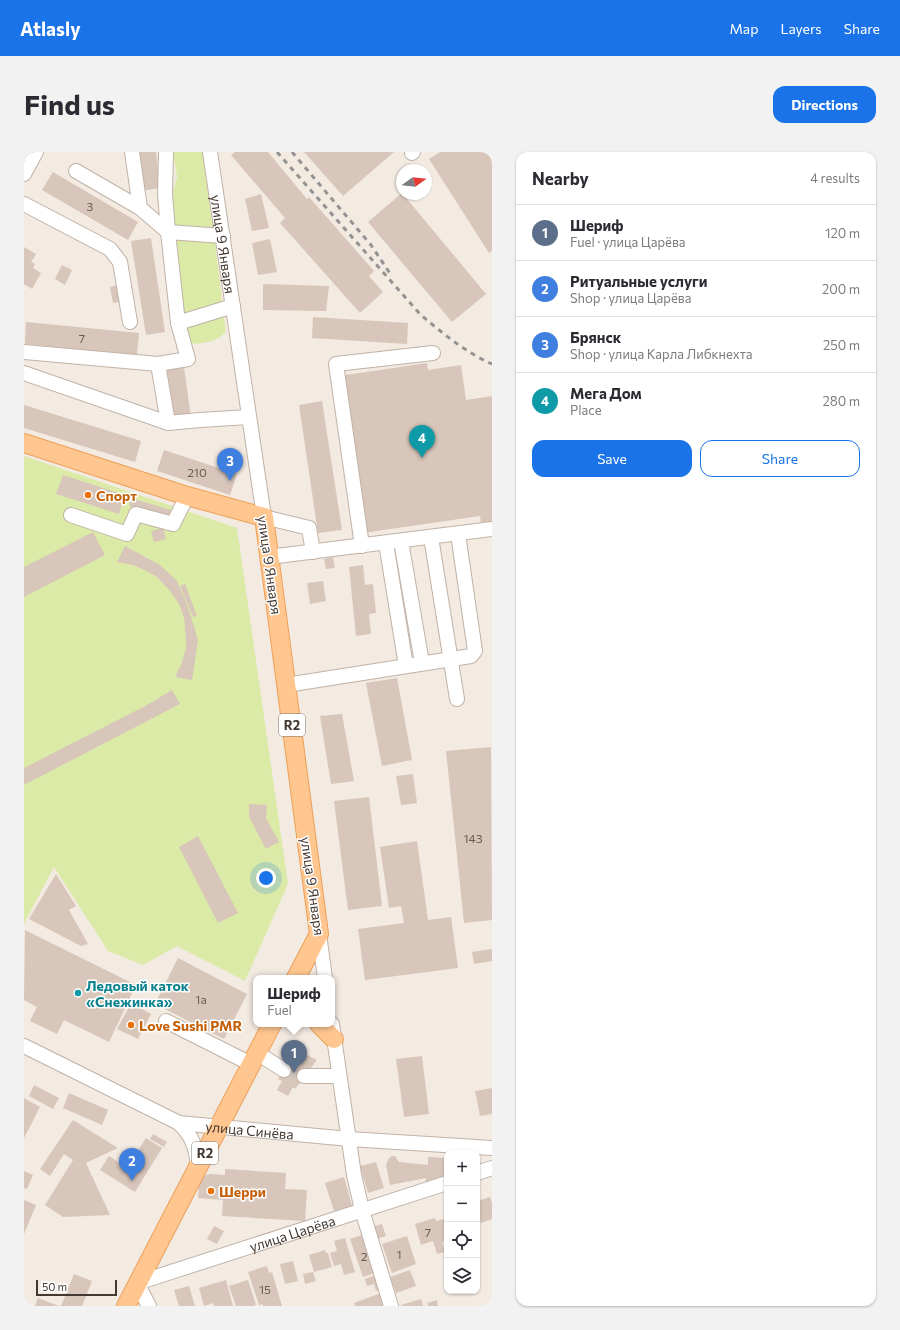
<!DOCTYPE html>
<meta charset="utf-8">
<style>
body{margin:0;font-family:Commissioner,sans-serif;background:#f2f2f3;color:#2b2b33}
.controls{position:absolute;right:12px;bottom:12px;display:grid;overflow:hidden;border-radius:8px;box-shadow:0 1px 3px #0004}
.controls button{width:36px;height:36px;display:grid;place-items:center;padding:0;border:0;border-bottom:1px solid #e1e1e2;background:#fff;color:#2b2b33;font:20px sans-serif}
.compass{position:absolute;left:372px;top:12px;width:36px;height:36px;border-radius:50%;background:#fff;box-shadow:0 1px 3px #0004;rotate:75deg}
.scale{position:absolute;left:12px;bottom:10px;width:81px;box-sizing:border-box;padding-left:4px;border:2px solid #443932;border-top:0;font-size:11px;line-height:14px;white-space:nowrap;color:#443932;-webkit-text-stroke:3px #fff;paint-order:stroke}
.you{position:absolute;left:242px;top:726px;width:14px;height:14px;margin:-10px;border:3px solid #fff;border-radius:50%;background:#1a73e8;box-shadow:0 0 0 6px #1a73e833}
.badge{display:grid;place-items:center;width:26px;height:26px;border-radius:50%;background:#1a73e8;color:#fff;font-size:13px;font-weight:700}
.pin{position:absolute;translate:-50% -33px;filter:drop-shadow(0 1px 2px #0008)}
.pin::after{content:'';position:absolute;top:21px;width:14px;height:12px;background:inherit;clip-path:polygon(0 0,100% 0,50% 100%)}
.popup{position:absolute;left:229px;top:823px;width:82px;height:52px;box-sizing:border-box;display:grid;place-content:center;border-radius:8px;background:#fff;filter:drop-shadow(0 1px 3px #0005);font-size:13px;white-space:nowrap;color:#7c7c81}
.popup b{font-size:15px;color:#2b2b33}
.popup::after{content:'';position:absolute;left:50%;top:100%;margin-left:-8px;border:8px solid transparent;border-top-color:#fff}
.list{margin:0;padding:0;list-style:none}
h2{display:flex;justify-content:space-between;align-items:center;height:52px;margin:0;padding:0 16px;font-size:17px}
h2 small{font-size:13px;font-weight:400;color:#7c7c81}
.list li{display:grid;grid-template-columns:26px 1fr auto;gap:12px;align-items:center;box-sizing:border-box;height:56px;padding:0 16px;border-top:1px solid #e1e1e2}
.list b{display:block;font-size:15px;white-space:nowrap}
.list p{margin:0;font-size:13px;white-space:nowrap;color:#7c7c81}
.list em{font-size:13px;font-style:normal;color:#7c7c81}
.actions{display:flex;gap:8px;padding:12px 16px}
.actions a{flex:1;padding:9px 0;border:1px solid #1a73e8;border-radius:12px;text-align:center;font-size:14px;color:#1a73e8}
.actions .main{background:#1a73e8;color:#fff}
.icon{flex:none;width:22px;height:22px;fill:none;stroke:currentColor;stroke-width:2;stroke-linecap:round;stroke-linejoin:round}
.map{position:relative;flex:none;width:468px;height:1154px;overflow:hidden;border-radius:12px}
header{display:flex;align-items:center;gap:24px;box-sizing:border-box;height:56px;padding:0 20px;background:#1a73e8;color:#fff}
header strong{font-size:19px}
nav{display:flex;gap:22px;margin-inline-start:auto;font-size:14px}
.intro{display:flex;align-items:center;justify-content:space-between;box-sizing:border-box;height:96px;padding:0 24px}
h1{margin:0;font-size:28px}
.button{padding:10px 18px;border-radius:12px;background:#1a73e8;color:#fff;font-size:14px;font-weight:700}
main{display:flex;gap:24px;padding:0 24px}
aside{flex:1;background:#fff;border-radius:12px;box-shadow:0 1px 3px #0004}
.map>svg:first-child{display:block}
.green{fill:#dbeba7}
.building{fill:#d8c6ba}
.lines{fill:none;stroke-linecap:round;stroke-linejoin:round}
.minor-tunnel{stroke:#d0c7bf;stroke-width:14;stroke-dasharray:14 7;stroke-linecap:butt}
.minor-casing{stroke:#c1b2a7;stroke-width:16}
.major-casing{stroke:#ec9f57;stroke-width:20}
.minor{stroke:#fff;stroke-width:14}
.major{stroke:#ffc78f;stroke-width:18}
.rail{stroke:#939393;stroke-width:3;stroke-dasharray:5 5;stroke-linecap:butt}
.food-dot{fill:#e8710a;stroke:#fff;stroke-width:1.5}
.culture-dot{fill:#0f9aa8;stroke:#fff;stroke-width:1.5}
.labels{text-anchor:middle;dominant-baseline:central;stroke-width:3;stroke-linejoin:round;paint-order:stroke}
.number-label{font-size:12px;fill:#695c54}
.shield{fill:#fff;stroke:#7c7470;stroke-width:1}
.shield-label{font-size:13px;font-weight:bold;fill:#443932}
.street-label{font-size:14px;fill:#443932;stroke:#fff}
.food-label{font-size:14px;font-weight:bold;fill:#c56008;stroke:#fff;text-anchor:start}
.culture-label{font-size:14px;font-weight:bold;fill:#0d838f;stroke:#fff;text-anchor:start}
</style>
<header>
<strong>Atlasly</strong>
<nav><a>Map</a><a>Layers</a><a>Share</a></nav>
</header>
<div class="intro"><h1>Find us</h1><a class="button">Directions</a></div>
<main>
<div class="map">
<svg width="468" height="1154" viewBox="0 0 468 1154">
<rect width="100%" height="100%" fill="#f3eae2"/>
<g class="green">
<path d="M149 0H178L190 83 202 180C190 191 181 191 165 192L158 177 146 49 153 25Z"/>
<polygon points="0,304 213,376 264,732 221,829 153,794 119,813 84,799 30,715 0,772"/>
</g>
<g class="building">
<polygon points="112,0 132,0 136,36 116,39"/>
<polygon points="211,0 244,0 283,47 285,45 350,119 345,124 359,140 336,161 256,71 261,66 207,3"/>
<polygon points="280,0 370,0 319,44"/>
<polygon points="416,0 468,0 468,99 465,101 405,7"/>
<polygon points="29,20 114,70 104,88 18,38"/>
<polygon points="378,41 462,142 428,170 344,70"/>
<polygon points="237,42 245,76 228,79 221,47"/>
<polygon points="127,86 141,180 122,183 107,89"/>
<polygon points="246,87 253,120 234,123 228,91"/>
<polygon points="0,95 12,102 7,110 11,112 9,116 17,121 8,137 0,132"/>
<polygon points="38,113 48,118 41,133 31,127"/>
<polygon points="98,132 102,149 89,151 86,135"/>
<polygon points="239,132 305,134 302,159 239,158"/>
<polygon points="289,165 384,171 383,192 288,186"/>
<polygon points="2,170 115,181 113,203 1,192"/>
<polygon points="403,211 404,218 437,213 442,248 468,244 468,370 457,372 456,364 339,381 315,224"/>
<polygon points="160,215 167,266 146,269 139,218"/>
<polygon points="298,249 318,378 294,381 275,253"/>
<polygon points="0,253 117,289 111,310 0,276"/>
<polygon points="140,298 213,322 206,343 133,319"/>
<polygon points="39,323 101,343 95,362 32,342"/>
<polygon points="107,346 147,358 145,366 105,354"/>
<polygon points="139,376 142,387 130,390 127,379"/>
<polygon points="69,380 81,403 0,445 0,415"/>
<polygon points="101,394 136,413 153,429 165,458 174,488 168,528 151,525 157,513 162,496 162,488 160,466 155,452 146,439 133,425 122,419 109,413 93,410"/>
<polygon points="309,405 311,416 302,417 300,407"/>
<polygon points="339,413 341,433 349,432 352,461 345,462 347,482 332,484 325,415"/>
<polygon points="299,429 302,449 286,452 283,431"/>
<polygon points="161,432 173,464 169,465 156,434"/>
<polygon points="373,526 388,608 358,614 342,531"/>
<polygon points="148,538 156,552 0,633 0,616 123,553"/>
<polygon points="318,562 330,629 307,632 296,564"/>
<polygon points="467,595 468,768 440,771 422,599"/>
<polygon points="389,622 393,651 377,653 372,624"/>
<polygon points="345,645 358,754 324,758 310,649"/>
<polygon points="225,652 243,653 242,666 255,690 242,697 225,665"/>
<polygon points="174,684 214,761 194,771 155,695"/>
<polygon points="393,689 404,768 427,765 434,816 341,828 334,777 380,771 377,754 365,756 356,695"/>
<polygon points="32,722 52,754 45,758 64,792 57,794 5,767"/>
<polygon points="1,778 112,833 85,890 40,868 33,882 6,869 13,855 0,848"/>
<polygon points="468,797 468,809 450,812 448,800"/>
<polygon points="154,806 223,842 200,887 131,852"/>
<polygon points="107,851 127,862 114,887 93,877"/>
<polygon points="275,899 293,908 271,937 269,935 264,944 253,938 258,929 254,927"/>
<polygon points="398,904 405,962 380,965 372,907"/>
<polygon points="10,933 35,946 29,957 5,944"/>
<polygon points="468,936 468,962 456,964 451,939"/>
<polygon points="45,941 84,958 78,973 39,956"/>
<polygon points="0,946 16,955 0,986"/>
<polygon points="49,968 94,996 62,1011 86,1063 39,1065 21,1053 49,1008 40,1002 26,1024 16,1017"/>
<polygon points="129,982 143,990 140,995 126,987"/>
<polygon points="122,986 138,996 111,1040 76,1018 85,1004 103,1016"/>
<polygon points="368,1004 371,1004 375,1010 404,1013 404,1005 423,1006 423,1028 400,1034 402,1026 366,1033 362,1013 365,1006"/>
<polygon points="352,1010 360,1036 344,1041 336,1014"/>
<polygon points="201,1017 262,1021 261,1037 283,1038 281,1069 198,1064 199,1048 174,1046 175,1033 179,1024 186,1022 201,1023"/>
<polygon points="0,1019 9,1023 3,1037 0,1036"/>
<polygon points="320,1025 328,1054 310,1059 301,1031"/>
<polygon points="466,1045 468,1051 468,1067 457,1071 453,1060 453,1049"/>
<polygon points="0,1048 12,1053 0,1082"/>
<polygon points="411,1066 412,1069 420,1067 423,1079 423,1088 418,1090 421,1100 413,1102 409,1089 397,1093 391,1072"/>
<polygon points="358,1072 362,1084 350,1088 345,1076"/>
<polygon points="190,1074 200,1079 193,1092 183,1087"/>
<polygon points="341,1082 354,1120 339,1125 326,1087"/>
<polygon points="383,1084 392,1112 368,1121 358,1092"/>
<polygon points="321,1086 331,1120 320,1123 317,1112 310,1114 306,1101 313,1099 310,1089"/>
<polygon points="301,1098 302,1101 304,1101 308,1115 290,1120 285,1103"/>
<polygon points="269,1109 274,1129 261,1132 256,1112"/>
<polygon points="243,1114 245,1121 248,1120 258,1154 239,1154 239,1152 235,1153 224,1120"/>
<polygon points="386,1118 392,1134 372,1141 366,1125"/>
<polygon points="289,1120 292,1129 281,1132 279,1122"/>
<polygon points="50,1122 68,1129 58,1154 37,1154"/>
<polygon points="355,1122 360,1136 352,1139 350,1132 343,1134 341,1127"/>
<polygon points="202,1128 209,1154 190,1154 190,1151 180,1154 175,1136"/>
<polygon points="224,1128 232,1153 228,1154 212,1154 205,1134"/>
<polygon points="165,1134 171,1154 155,1154 150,1138"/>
<polygon points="357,1141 361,1154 331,1154 330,1151"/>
<polygon points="14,1146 35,1154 11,1154"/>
<polygon points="397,1147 399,1154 377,1154 377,1153"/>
<polygon points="413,1148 414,1154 404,1154 403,1151"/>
</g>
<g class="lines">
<polyline class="minor-tunnel" points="260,918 280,924"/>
<g class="minor-casing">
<g id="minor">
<polyline points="108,0 116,56 144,80 199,84"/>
<polyline points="142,0 141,42 144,80 154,171"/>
<path id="s1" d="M186 0 240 365 285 376 289 400"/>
<polyline points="388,1 389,0"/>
<polyline points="52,19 116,56"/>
<polyline points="0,22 12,0"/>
<polyline points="0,52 86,97 96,110 106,170"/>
<polyline points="209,154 154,171 164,207 134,212 144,271 176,268 225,265"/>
<polyline points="0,200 134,212"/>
<polyline points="0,221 144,271"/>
<polyline points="47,363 103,382 112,362 149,372 163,344"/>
<polyline points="407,385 433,547"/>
<polyline points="377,389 398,511"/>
<polyline points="362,391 382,514"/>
<polyline points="338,394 312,212 409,201"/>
<polyline points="245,405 468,377"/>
<polyline points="262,533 447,504 451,499 434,382"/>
<polyline points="295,782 301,826"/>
<polyline points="142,869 227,912"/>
<polyline points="308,872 330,1023 338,1058 367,1154"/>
<path id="s2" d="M0 894 155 971 325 987 468 996"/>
<polyline points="233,901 260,918"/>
<polyline points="280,924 315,924"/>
<path d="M155 971C169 985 172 995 174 1015"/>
<polyline points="453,1021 468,1016"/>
<path id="s3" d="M125 1154 113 1131 423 1031"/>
</g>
</g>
<g class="major-casing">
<g id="major">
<polyline points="0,291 163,344 240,365 295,782 272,826"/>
<polyline points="295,872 310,887"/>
<polyline points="102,1154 248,872"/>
</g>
</g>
<use href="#minor" class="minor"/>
<use href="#major" class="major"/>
<g class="rail">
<path d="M253 0 396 162C418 181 441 200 468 212"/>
<polyline points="268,0 347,93 367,123"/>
</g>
</g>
<g class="food-dot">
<circle cx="64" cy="343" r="4"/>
<circle cx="107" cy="873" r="4"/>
<circle cx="187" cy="1039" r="4"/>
</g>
<circle class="culture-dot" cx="54" cy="841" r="4"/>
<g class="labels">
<g class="number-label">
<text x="66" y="54">3</text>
<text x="58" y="186">7</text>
<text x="173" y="320">210</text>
<text x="449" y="686">143</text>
<text x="177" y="847">1а</text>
<text x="404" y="1080">7</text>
<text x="375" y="1102">1</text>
<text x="340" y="1104">2</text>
<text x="241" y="1137">15</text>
</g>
<g class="shield">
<rect x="255" y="562" width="26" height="22" rx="3"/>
<rect x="168" y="990" width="26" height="22" rx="3"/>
</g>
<g class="shield-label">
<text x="268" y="573">R2</text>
<text x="181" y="1001">R2</text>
</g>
<g class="street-label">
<text stroke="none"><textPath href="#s1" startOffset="93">улица 9 Января</textPath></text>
<text transform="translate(246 413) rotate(82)">улица 9 Января</text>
<text transform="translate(289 734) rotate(82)">улица 9 Января</text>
<text stroke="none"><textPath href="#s2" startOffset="244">улица Синёва</textPath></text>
<text stroke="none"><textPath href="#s3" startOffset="189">улица Царёва</textPath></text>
</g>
<g class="food-label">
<text x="72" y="343">Спорт</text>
<text x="115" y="873">Love Sushi PMR</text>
<text x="195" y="1039">Шерри</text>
</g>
<g class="culture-label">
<text x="62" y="833">Ледовый каток<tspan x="62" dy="16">«Снежинка»</tspan></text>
</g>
</g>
</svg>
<div class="controls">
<button>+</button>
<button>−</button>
<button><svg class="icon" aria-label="locate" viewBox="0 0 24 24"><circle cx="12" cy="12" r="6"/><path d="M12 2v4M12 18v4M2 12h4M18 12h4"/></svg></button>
<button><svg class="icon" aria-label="layers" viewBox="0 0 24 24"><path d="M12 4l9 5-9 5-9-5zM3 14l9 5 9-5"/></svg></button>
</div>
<svg class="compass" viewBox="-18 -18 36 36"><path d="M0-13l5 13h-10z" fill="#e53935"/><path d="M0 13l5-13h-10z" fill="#7c7c81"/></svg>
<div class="scale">50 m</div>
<div class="you"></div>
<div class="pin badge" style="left:270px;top:921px;background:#5c6f8a">1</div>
<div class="popup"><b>Шериф</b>Fuel</div>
<div class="pin badge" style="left:108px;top:1029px;background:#3f7fe0">2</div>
<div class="pin badge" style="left:206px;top:329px;background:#3f7fe0">3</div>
<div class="pin badge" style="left:398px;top:306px;background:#0f9aa8">4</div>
</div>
<aside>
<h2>Nearby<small>4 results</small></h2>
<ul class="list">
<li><span class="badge" style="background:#5c6f8a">1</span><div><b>Шериф</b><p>Fuel · улица Царёва</p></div><em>120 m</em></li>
<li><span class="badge" style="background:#3f7fe0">2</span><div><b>Ритуальные услуги</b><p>Shop · улица Царёва</p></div><em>200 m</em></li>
<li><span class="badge" style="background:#3f7fe0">3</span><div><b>Брянск</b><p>Shop · улица Карла Либкнехта</p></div><em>250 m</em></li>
<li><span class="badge" style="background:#0f9aa8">4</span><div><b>Мега Дом</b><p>Place</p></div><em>280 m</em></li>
</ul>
<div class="actions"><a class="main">Save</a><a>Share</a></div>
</aside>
</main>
